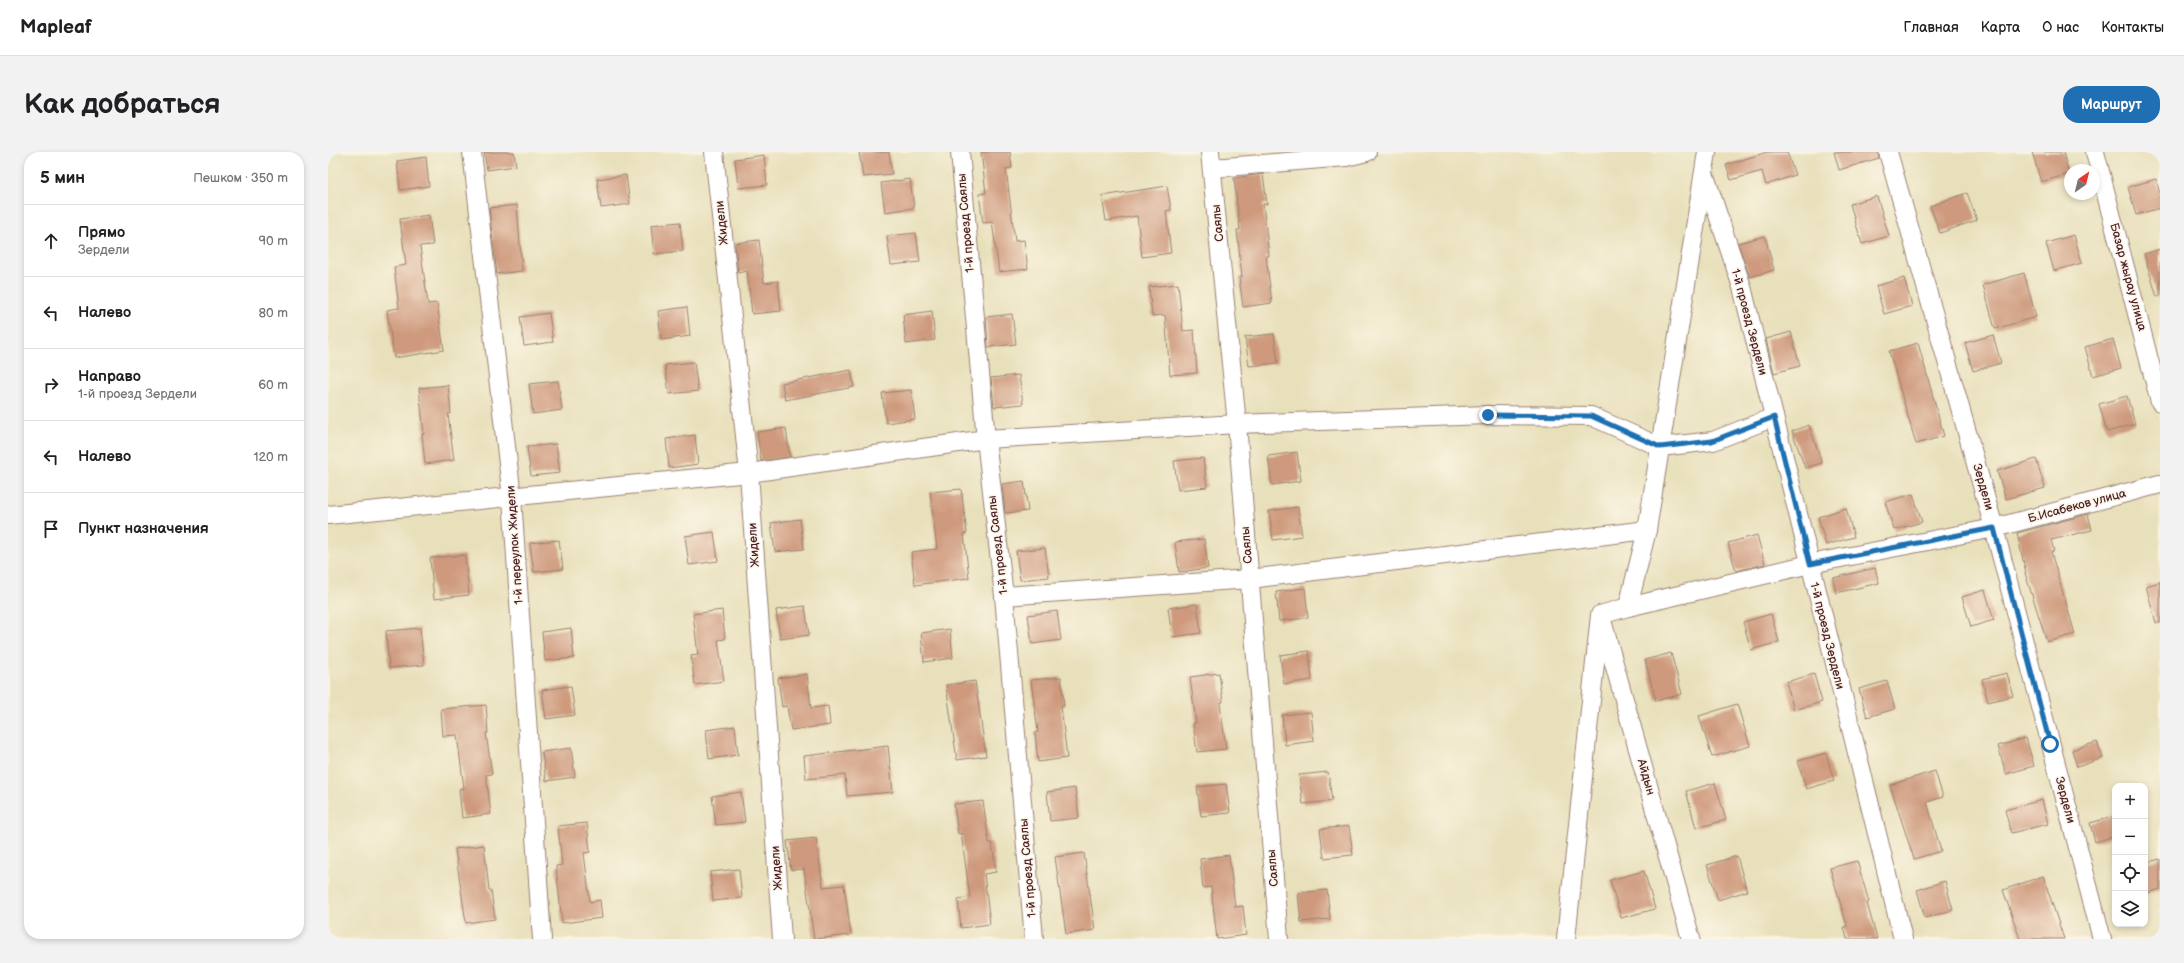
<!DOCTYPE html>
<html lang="ru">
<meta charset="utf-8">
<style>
body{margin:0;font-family:"Balsamiq Sans",sans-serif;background:#f2f2f2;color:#202124}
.controls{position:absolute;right:12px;bottom:12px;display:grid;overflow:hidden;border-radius:8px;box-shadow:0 2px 6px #0003}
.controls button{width:36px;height:36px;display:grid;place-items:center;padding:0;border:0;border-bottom:1px solid #e0e0e0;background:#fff;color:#202124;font:20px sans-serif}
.compass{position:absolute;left:1736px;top:12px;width:36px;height:36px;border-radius:50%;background:#fff;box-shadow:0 2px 6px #0003;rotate:35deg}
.stop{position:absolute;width:12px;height:12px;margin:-9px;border:3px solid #1f6fb2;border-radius:50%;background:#fff}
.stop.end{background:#1f6fb2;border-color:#fff;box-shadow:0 1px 4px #0008}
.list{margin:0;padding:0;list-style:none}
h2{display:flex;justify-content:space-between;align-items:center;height:52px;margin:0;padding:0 16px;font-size:17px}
h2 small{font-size:13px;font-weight:400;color:#757577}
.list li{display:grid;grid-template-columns:26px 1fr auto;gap:12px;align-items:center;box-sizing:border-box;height:72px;padding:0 16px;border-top:1px solid #e0e0e0}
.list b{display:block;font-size:15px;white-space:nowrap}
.list p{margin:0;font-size:13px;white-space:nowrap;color:#757577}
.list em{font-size:13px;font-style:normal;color:#757577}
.icon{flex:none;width:22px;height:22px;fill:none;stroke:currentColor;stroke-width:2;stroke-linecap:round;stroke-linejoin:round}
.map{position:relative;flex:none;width:1832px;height:787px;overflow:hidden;border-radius:16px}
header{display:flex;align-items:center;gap:24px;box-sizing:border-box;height:56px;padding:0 20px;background:#fff;border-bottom:1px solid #e0e0e0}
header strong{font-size:19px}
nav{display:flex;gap:22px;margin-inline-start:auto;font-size:14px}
.intro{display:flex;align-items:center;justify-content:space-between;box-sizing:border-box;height:96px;padding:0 24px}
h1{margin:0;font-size:28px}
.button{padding:10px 18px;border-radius:16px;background:#1f6fb2;color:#fff;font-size:14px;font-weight:700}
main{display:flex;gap:24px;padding:0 24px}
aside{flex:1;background:#fff;border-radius:16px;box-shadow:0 2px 6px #0003}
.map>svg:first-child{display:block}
.building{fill:#ce997c}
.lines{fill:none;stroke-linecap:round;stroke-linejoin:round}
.minor-casing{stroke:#998073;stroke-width:20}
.minor{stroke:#fff;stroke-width:18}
.route{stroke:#1f6fb2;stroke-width:5}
.labels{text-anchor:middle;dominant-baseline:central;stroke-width:3;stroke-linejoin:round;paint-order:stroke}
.street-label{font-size:12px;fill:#4a1f2b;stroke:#fcf5e5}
</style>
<header>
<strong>Mapleaf</strong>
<nav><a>Главная</a><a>Карта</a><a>О нас</a><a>Контакты</a></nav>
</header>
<div class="intro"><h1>Как добраться</h1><a class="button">Маршрут</a></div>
<main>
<aside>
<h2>5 мин<small>Пешком · 350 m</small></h2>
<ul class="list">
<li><svg class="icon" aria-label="ahead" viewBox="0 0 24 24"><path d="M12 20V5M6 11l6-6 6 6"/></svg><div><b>Прямо</b><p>Зердели</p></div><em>90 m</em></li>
<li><svg class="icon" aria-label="left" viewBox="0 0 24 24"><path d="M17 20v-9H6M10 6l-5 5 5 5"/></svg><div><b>Налево</b></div><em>80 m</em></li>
<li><svg class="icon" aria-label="right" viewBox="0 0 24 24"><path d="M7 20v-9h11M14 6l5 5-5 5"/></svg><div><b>Направо</b><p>1-й проезд Зердели</p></div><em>60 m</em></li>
<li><svg class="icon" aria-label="left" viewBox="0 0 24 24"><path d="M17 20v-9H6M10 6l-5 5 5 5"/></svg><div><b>Налево</b></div><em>120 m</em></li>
<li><svg class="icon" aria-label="arrive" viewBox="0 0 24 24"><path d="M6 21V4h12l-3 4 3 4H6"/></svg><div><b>Пункт назначения</b></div></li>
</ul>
</aside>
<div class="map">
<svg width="1832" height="787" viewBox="0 0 1832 787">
<rect width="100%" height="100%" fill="#fcf5e5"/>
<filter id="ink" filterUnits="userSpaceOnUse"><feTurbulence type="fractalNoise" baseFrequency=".025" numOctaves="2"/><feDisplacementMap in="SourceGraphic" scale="8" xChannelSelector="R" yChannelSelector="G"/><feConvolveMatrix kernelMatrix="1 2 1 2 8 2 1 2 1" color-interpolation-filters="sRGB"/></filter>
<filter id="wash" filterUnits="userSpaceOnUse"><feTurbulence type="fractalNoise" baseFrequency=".012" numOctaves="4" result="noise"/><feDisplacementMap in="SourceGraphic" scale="16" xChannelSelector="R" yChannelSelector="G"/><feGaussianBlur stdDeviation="0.9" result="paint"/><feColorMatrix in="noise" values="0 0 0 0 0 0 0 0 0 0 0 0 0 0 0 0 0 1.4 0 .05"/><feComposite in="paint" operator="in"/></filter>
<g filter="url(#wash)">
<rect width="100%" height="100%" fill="#e8e0bb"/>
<g id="blocks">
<g class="building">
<polygon points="156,0 186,0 188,14 159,18"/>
<polygon points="531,0 561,0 564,22 535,25"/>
<polygon points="653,0 682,0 684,16 678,17 687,89 696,88 700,117 671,120 664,70 655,71 651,42 658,41"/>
<polygon points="1439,0 1459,0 1467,23 1438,33 1434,19 1403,28 1398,13"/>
<polygon points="1506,0 1550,0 1551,6 1511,18"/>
<polygon points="1704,0 1735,0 1741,22 1713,30"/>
<polygon points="436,3 439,33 410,36 407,7"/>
<polygon points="98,5 101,34 72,38 69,9"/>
<polygon points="935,22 939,52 935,52 941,104 938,104 944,151 915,155 911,125 914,125 909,78 912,78 906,26"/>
<polygon points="298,23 302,52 273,56 269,27"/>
<polygon points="582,27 586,56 557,60 553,31"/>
<polygon points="1828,27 1832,42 1832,56 1808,63 1800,35"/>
<polygon points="839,34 843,58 838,59 843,101 814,105 809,64 778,69 774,44"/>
<polygon points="1639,41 1649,68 1612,81 1602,54"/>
<polygon points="1549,44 1561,84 1534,92 1522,52"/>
<polygon points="189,53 194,119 169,122 161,56"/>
<polygon points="101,63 105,93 92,94 100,152 109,151 116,198 66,206 59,158 71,156 66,115 78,113 72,67"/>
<polygon points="352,70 355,99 326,102 323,73"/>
<polygon points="588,81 592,110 563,113 559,84"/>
<polygon points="1746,83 1754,111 1726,119 1718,91"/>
<polygon points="1437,84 1446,118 1422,125 1410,91"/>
<polygon points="431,88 436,131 450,129 453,159 424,162 419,119 410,121 407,91"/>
<polygon points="1832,97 1832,144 1829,145 1816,102"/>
<polygon points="1696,121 1708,165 1667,177 1655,133"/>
<polygon points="1576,126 1584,154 1556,162 1548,134"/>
<polygon points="850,132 855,179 866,178 869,221 842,223 837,163 824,164 821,135"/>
<polygon points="359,155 362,184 333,188 330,159"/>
<polygon points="604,159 607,188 578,192 575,163"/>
<polygon points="221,161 225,190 196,194 192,165"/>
<polygon points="684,162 688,192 660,195 658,165"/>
<polygon points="1463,180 1472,214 1446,221 1438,187"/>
<polygon points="946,182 950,211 921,214 917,185"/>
<polygon points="1665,183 1673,211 1645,219 1637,191"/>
<polygon points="1785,187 1793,216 1765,224 1757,195"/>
<polygon points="1590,191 1616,284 1588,292 1561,199"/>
<polygon points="366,210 370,239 341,242 337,213"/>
<polygon points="523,218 526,235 457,248 454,231"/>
<polygon points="691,223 695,252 666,255 663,226"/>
<polygon points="230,229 234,258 205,262 201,232"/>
<polygon points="120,233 123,262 120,262 126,308 97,312 94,282 96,282 91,236"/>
<polygon points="583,238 587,267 558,271 554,241"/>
<polygon points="1799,244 1807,272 1779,280 1771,252"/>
<polygon points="1481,273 1494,311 1477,316 1464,279"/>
<polygon points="458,276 462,305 433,309 429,280"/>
<polygon points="367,283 370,312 341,316 338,287"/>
<polygon points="228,292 232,321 203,324 199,295"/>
<polygon points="969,300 973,329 944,333 940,304"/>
<polygon points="875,306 879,335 850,338 846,309"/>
<polygon points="1708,307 1717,336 1678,347 1669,319"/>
<polygon points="696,329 700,359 677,361 674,332"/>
<polygon points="633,337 639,381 636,382 641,426 587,433 583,400 609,397 602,340"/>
<polygon points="1585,342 1594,370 1566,378 1557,350"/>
<polygon points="970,355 974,384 945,388 941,359"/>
<polygon points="1518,356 1526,385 1498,393 1490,365"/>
<polygon points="1760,362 1764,378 1723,388 1726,399 1723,400 1747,482 1719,490 1697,421 1698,421 1689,381"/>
<polygon points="472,367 476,397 447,400 443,371"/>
<polygon points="386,380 390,409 361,413 357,384"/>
<polygon points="1429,383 1437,412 1408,419 1400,391"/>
<polygon points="876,387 880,416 851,420 847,390"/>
<polygon points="231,388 235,417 206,420 202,391"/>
<polygon points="717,396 721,425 692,428 688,399"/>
<polygon points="137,403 141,443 106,447 102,406"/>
<polygon points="1547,416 1551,431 1508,441 1505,426"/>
<polygon points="1832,430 1832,471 1828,471 1818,434"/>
<polygon points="977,436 980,466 951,469 948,440"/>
<polygon points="1657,438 1666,468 1643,475 1634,445"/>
<polygon points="869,452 873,481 844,485 840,456"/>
<polygon points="477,454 481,483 452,487 448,458"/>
<polygon points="394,458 397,487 390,488 396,529 367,533 363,504 370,503 365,462"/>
<polygon points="729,459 733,488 704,492 700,463"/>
<polygon points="1443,462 1451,490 1423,498 1415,470"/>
<polygon points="92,476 96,513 61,516 58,479"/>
<polygon points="243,476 246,506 217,509 214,480"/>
<polygon points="622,477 625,506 596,510 593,481"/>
<polygon points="981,499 984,528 956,532 952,503"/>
<polygon points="1343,501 1354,542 1328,549 1317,508"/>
<polygon points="891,521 895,550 892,551 898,597 869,600 865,571 868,571 862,525"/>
<polygon points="1679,521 1685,544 1660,550 1654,527"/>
<polygon points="479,522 483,556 500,554 502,573 463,578 459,554 454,555 450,526"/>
<polygon points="1486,522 1494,550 1466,558 1458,530"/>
<polygon points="733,525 736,554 733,554 739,606 710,610 707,581 710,580 703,528"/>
<polygon points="647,529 658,604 629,608 618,533"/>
<polygon points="1559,529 1567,557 1539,565 1531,537"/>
<polygon points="243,534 247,563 218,567 214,538"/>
<polygon points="1409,552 1422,594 1384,605 1371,564"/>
<polygon points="158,553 160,581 158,581 164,622 158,623 163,662 134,666 131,637 136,636 129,583 115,584 113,557"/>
<polygon points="983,560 986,589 957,593 954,563"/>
<polygon points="407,574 410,603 381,607 378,578"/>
<polygon points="1698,586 1706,614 1678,622 1670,594"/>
<polygon points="1769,590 1775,606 1749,615 1744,598"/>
<polygon points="560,594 565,640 519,644 517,623 478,627 476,604"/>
<polygon points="243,596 247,625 218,629 214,600"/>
<polygon points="1498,601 1506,629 1478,637 1470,609"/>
<polygon points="1607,619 1615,645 1599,650 1613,699 1586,707 1562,633"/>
<polygon points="1000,620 1004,649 975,652 971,623"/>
<polygon points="1387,631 1398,668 1368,676 1358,639"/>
<polygon points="898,632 902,661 873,664 869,635"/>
<polygon points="747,636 751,666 722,669 719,640"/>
<polygon points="413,640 417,670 388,673 384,644"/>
<polygon points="1714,648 1720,672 1683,681 1677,658"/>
<polygon points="655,649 661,691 664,691 668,720 656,722 662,772 633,776 630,747 642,745 633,681 630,682 626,652"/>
<polygon points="1787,664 1787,684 1767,690 1762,671"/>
<polygon points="259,671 262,700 256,701 262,750 272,748 274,766 234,771 228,714 234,713 230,674"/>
<polygon points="1021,674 1025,703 996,706 992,677"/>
<polygon points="488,686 495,735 516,733 523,783 486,787 476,717 463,718 459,689"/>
<polygon points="156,693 161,738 163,738 167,767 138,771 127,697"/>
<polygon points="756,701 767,778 738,782 727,705"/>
<polygon points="901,703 907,755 915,754 918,783 889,787 883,735 875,736 872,707"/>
<polygon points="1409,704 1419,739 1390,748 1379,713"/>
<polygon points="1832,707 1832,737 1817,742 1817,711"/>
<polygon points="1529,709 1541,750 1539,751 1549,787 1519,787 1516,775 1519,774 1502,716"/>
<polygon points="411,717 414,746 385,749 382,720"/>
<polygon points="1316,719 1327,757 1293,766 1282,728"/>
<polygon points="1715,724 1736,787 1692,787 1675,738"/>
<polygon points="1617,729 1625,758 1597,766 1589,738"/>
<polygon points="999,738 1002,767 973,770 970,741"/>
</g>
</g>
</g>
<g filter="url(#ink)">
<use href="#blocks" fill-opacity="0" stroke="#998073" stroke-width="1"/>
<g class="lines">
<g class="minor-casing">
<g id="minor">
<polyline points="144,0 184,346 214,787"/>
<polyline points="386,0 421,321 454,787"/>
<polyline points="632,0 658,287 676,444 706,787"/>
<polyline points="882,0 909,272 951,787"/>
<polyline points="1560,0 1666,376 1774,787"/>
<polyline points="1767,0 1832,250"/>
<polyline points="885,16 1018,5 1039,0"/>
<polyline points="1377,24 1414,135 1575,787"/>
<polyline points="0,363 421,321 658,287 909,272 1160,263 1263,264 1332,295 1385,289 1446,265"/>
<polyline points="676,444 922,427 1319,378"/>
<polyline points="1300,455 1482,412 1666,376 1832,332"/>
<polyline points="1275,472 1363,787"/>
<polyline points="1238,787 1272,463 1300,455 1319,378 1379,0"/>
</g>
</g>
<use href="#minor" class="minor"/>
</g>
</g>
<g class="lines" filter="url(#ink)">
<polyline class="route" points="1160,263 1263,264 1332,295 1384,289 1446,265 1482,412 1666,376 1722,592"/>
</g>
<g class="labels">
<g class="street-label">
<text transform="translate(394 71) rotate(-96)">Жидели</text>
<text transform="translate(638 71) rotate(-95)">1-й проезд Саялы</text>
<text transform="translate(890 71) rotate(-96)">Саялы</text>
<text transform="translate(1800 125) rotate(75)">Базар жырау улица</text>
<text transform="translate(1421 170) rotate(75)">1-й проезд Зердели</text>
<text transform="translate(1655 335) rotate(74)">Зердели</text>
<text transform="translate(1749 354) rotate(-15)">Б.Исабеков улица</text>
<text transform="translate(187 393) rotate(-94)">1-й переулок Жидели</text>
<text transform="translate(426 393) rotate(-94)">Жидели</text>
<text transform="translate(670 393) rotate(-97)">1-й проезд Саялы</text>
<text transform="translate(919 393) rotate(-95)">Саялы</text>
<text transform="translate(1499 484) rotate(76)">1-й проезд Зердели</text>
<text transform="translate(1318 625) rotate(74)">Айдын</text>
<text transform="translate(1737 648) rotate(75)">Зердели</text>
<text transform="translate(449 716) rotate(-94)">Жидели</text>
<text transform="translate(700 716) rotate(-95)">1-й проезд Саялы</text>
<text transform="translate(945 716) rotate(-95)">Саялы</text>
</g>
</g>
</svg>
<div class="controls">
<button>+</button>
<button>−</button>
<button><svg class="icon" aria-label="locate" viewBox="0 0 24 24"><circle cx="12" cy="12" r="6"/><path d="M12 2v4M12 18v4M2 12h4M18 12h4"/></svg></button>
<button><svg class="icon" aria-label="layers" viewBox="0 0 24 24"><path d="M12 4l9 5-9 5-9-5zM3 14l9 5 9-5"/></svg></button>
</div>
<svg class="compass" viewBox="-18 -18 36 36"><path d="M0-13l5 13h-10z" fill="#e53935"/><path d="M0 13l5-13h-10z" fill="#757577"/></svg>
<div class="stop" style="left:1722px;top:592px"></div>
<div class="stop end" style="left:1160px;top:263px"></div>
</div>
</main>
